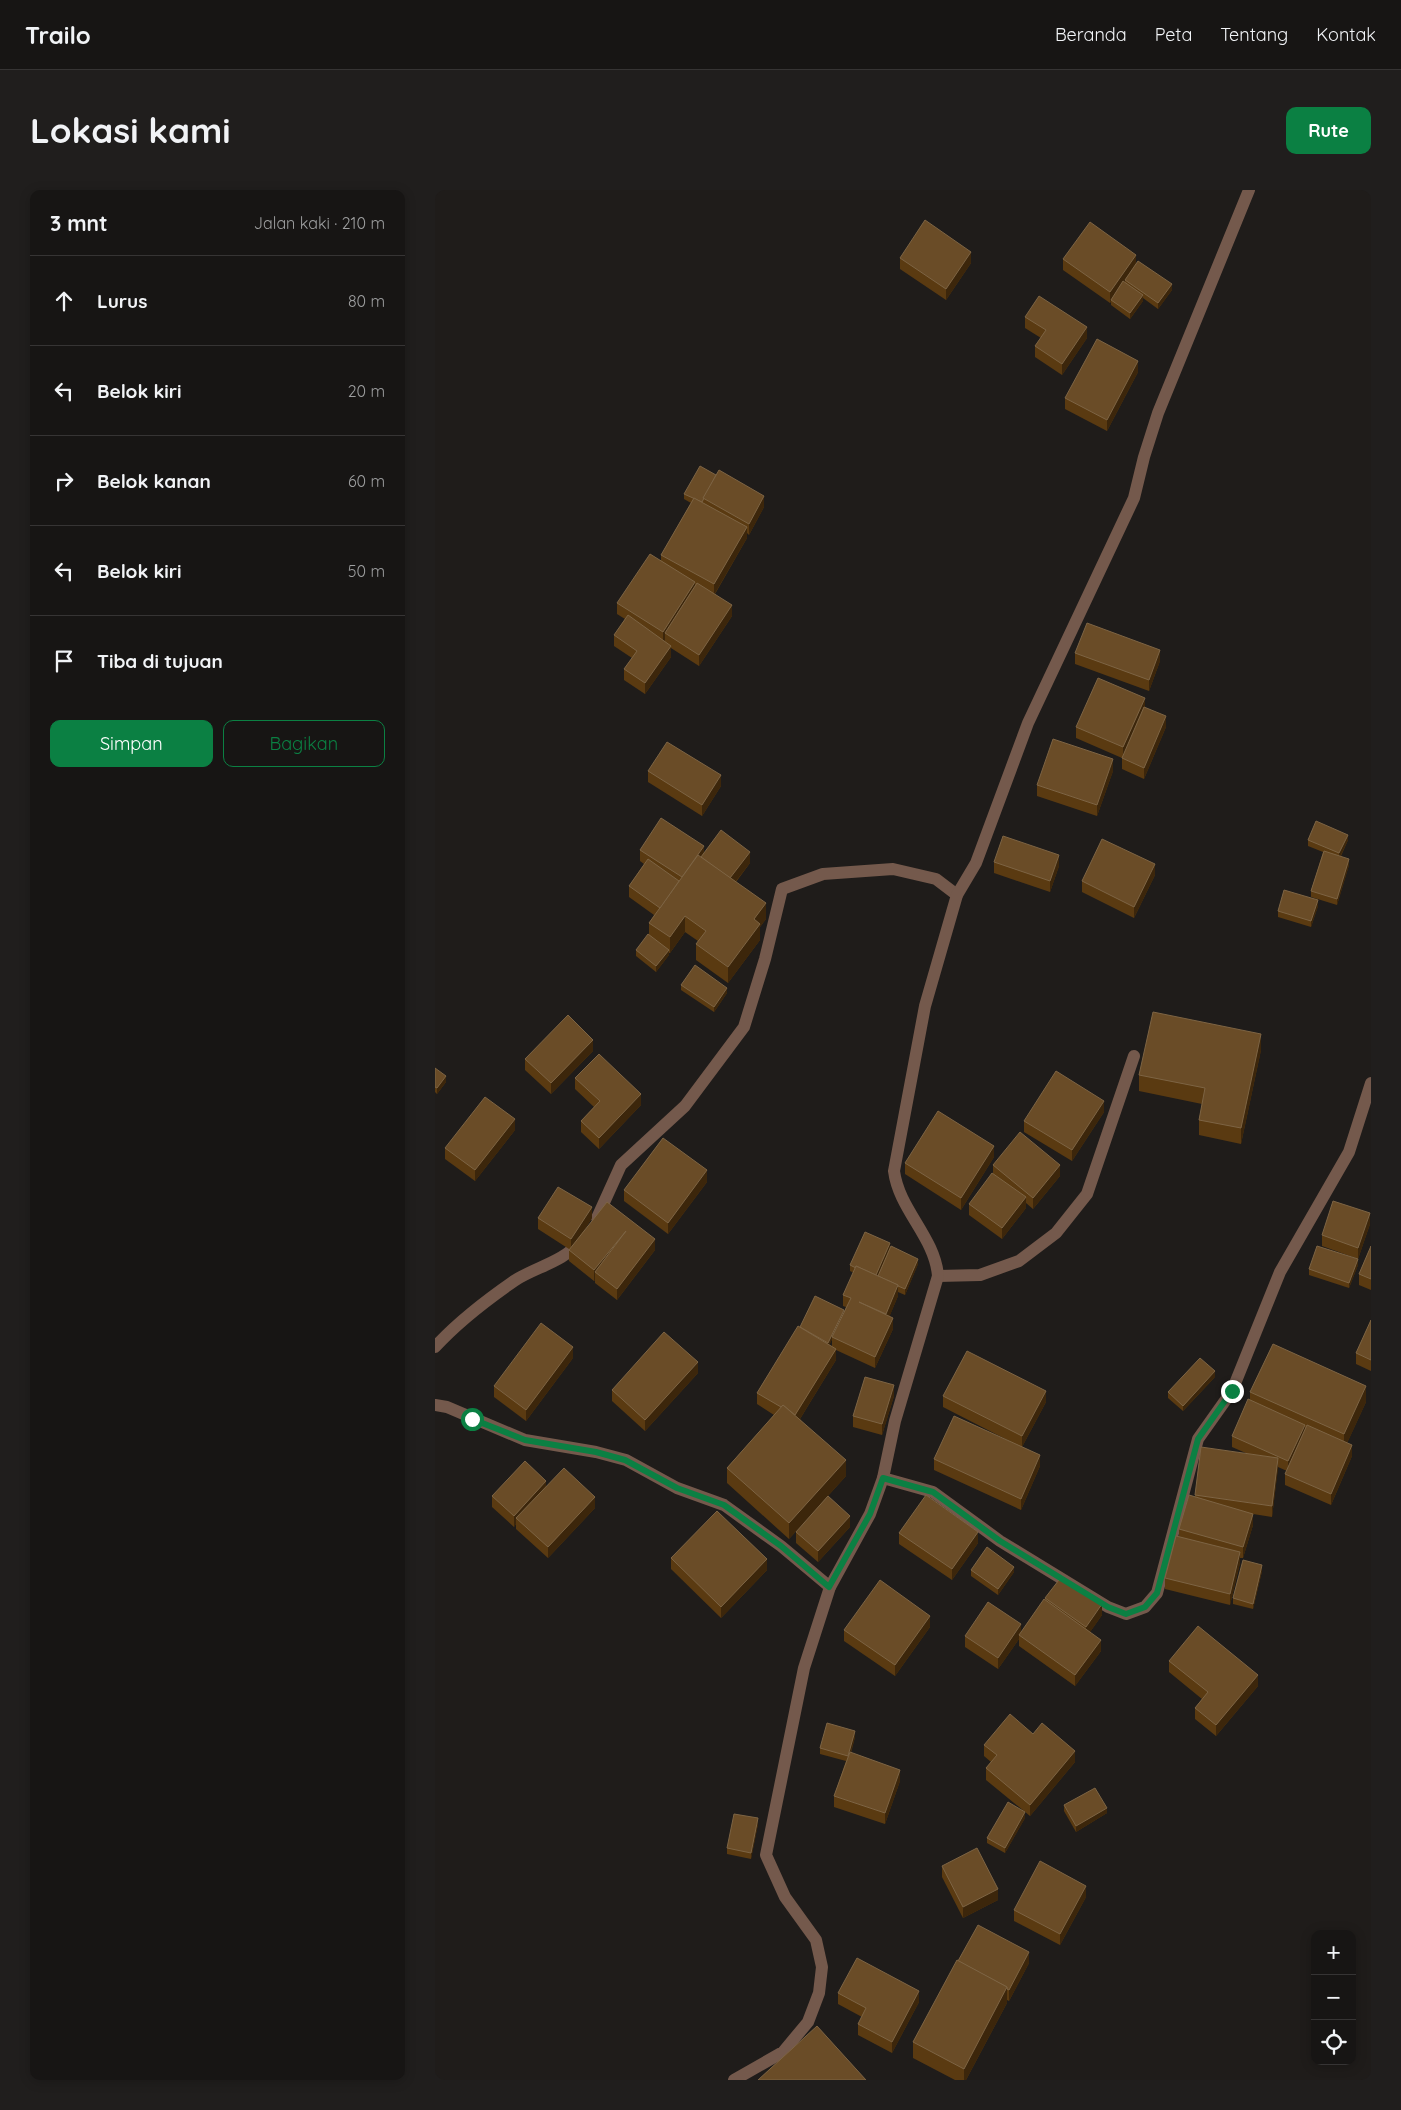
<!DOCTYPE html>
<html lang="id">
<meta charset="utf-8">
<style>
body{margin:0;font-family:Quicksand,sans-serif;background:#201e1d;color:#f1f3f6}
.controls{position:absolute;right:15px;bottom:15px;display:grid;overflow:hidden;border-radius:10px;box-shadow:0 2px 12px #0003}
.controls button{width:45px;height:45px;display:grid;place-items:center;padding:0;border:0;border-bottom:1px solid #363434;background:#171514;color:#f1f3f6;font:25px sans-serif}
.stop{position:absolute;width:15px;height:15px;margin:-11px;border:4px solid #0b8043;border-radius:50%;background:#fff}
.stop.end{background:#0b8043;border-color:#fff;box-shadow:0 1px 5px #0008}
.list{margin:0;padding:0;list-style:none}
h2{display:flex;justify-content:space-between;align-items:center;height:65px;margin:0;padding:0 20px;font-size:21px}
h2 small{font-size:16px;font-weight:400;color:#9e9fa0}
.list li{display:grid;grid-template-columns:32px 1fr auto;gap:15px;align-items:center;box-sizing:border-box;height:90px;padding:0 20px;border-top:1px solid #363434}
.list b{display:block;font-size:19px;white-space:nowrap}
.list em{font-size:16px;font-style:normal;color:#9e9fa0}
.actions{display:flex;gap:10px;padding:15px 20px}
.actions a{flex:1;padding:11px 0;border:1px solid #0b8043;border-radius:10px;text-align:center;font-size:18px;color:#0b8043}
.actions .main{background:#0b8043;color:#fff}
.icon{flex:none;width:28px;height:28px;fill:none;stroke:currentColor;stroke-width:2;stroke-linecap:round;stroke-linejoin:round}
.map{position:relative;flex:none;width:936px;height:1890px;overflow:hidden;border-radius:10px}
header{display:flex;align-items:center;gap:30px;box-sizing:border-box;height:70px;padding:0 25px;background:#171514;border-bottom:1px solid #363434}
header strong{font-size:24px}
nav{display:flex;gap:28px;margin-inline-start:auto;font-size:18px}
.intro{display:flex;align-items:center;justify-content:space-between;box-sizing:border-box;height:120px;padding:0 30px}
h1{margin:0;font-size:35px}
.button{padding:12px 22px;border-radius:10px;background:#0b8043;color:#fff;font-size:18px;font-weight:700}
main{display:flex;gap:30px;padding:0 30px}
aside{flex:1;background:#171514;border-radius:10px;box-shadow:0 2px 12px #0003}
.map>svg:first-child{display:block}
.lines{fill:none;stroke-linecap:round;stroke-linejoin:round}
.street{stroke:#74594c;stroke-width:12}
.wall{fill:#5a3a11;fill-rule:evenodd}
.shaded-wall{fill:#3c260b}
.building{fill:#6a4c27;stroke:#7d6444}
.route{stroke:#0b8043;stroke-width:6}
</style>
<header>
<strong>Trailo</strong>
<nav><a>Beranda</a><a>Peta</a><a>Tentang</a><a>Kontak</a></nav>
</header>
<div class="intro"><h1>Lokasi kami</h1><a class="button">Rute</a></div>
<main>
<aside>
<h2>3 mnt<small>Jalan kaki · 210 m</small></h2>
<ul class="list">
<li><svg class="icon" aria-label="ahead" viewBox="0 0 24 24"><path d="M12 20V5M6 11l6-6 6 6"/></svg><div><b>Lurus</b></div><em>80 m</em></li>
<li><svg class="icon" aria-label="left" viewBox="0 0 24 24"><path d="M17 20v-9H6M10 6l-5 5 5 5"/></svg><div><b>Belok kiri</b></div><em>20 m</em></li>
<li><svg class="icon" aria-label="right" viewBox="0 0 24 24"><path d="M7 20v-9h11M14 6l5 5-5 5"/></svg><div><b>Belok kanan</b></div><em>60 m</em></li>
<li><svg class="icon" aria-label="left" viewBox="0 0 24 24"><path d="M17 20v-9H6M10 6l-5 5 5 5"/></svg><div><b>Belok kiri</b></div><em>50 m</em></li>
<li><svg class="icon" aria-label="arrive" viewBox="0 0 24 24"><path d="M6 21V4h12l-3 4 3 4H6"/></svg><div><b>Tiba di tujuan</b></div></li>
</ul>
<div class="actions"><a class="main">Simpan</a><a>Bagikan</a></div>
</aside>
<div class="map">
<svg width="936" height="1890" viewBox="0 0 936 1890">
<rect width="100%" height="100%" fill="#1f1c1a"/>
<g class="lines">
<g class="street">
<polyline points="162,1028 186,975 250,916 309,837 330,769 347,699 388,684 458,679 501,689 522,705"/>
<polyline points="503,1086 545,1085 584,1071 621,1043 652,1004 699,866"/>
<path d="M0 1157C21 1134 53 1109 79 1091 100 1077 129 1072 144 1052"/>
<polyline points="0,1215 12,1217 90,1250 161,1262 191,1270 242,1298 289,1315 346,1356 395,1397"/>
<polyline points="448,1288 498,1302 565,1351 673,1417 691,1424 710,1417 722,1403 763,1249 797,1201 845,1082 914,962 936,893"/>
<path d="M299 1890 348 1862 373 1832 384 1803 387 1777 381 1750 350 1707 331 1665 369 1478 395 1397 435 1324 448 1288 460 1231 503 1086C500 1047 464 1020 459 981L490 816 522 705 541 673 593 533 699 308 709 267 723 223 814 0"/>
</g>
</g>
<g class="wall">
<polygon points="465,68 536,73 511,110 465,79"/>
<polygon points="628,69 701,73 737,100 723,119 708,108 708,111 695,129 676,115 676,112 675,113 628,80"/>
<polygon points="590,127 652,148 627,185 600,167 600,156 606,148 590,138"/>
<polygon points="703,182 672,241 630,219 630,208"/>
<polygon points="249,304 329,317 314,345 312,343 312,348 280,404 297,426 264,476 236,458 236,467 210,504 189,490 189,479 197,468 179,456 179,445 190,429 182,424 182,413 226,371 226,365 256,313 249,309"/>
<polygon points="640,463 725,471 714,501 640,474"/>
<polygon points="710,517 731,537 709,589 687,579 687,568 641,548 641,537"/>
<polygon points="213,581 286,596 267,626 213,592"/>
<polygon points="678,581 662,626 602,606 602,595"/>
<polygon points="873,650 913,650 906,666 914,675 902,715 876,707 876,701 888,662 873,656"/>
<polygon points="205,660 269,663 315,673 301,692 331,729 325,737 325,750 293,793 261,770 261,754 263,751 250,742 235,763 234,763 234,765 221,782 201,766 201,760 214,744 214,733 219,725 194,707 194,696 209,674 205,671"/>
<polygon points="559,672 624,676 615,702 559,683"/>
<polygon points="720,685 699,728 647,702 647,691"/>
<polygon points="883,716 876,737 843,727 843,721"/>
<polygon points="246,795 292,803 279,822 246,800"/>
<polygon points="826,860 806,954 764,945 764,930 767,914 704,901 704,885"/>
<polygon points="158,861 116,904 90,880 90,869"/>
<polygon points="0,878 11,892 2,904 0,902"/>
<polygon points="140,888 206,915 164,959 146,942 146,931 159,917 140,899"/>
<polygon points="669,922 637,971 589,942 589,931"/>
<polygon points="80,940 40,991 10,969 10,958"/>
<polygon points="559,967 526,1020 470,984 470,973"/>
<polygon points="558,975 625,986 598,1019 591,1013 591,1018 567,1049 534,1025 534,1014 558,983"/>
<polygon points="272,992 233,1044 189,1011 189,1000"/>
<polygon points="103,1028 157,1028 148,1042 220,1060 182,1110 160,1093 160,1090 159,1091 134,1071 134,1059 103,1039"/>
<polygon points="935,1034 923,1069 887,1056 887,1045"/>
<polygon points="936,1056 936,1100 924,1095 924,1084"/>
<path d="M455 1059 483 1074 470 1105 463 1102V1106L454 1127 458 1139 440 1178 401 1160V1170L365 1229 411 1286 354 1349 292 1293V1278L339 1225 322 1214V1203L365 1137 409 1122 411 1117 408 1116V1105L419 1083 415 1081V1075ZM397 1149V1156L394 1155Z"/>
<polygon points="923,1075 914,1098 874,1085 874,1079"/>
<polygon points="936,1130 936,1181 921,1174 921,1163"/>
<polygon points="138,1168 91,1231 59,1207 59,1196"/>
<polygon points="263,1183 210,1241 177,1211 177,1200"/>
<polygon points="780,1187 748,1221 733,1208 733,1202"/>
<polygon points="815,1202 931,1212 912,1253 917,1266 896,1315 850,1295 850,1284 852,1281 843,1277 837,1327 818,1324 818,1335 808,1368 805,1368 805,1373 795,1415 730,1399 730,1388 744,1347 744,1339 760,1307 760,1305 813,1264 797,1257 797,1246 815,1210"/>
<polygon points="459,1206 447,1245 418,1237 418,1226"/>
<polygon points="508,1206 611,1212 587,1257 605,1276 586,1320 499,1280 499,1269 580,1254 508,1217"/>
<polygon points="111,1296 160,1318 113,1368 81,1339 81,1334 79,1337 57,1317 57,1306"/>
<polygon points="415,1337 383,1372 361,1353 361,1342"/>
<polygon points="464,1343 543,1353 517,1390 464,1354"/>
<polygon points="236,1368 332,1380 286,1428 236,1379"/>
<polygon points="536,1380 579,1382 563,1405 536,1386"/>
<polygon points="827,1381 818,1419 798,1414 798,1408"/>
<polygon points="610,1408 667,1425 655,1442 666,1461 640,1496 584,1456 584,1449 563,1479 530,1457 530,1446 586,1442 610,1410"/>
<polygon points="495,1437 460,1486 409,1451 409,1440"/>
<polygon points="734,1471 823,1496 781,1546 760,1529 760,1518 767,1509 734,1482"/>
<polygon points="598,1544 640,1572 595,1626 551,1590 551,1578 556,1572 549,1566 549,1555"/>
<polygon points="420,1547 416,1563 465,1591 450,1634 399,1617 399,1606 411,1571 385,1564 385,1558"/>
<polygon points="629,1615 672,1623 641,1642 629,1621"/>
<polygon points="590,1628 570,1663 552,1653 552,1648"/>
<polygon points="323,1634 316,1669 292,1664 292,1658"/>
<polygon points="507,1676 563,1710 528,1728 507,1687"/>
<polygon points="651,1707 625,1755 579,1731 579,1720"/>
<polygon points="523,1771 594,1773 574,1811 572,1810 572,1813 531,1890 520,1890 478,1868 478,1852"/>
<polygon points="403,1803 484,1812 457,1863 423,1845 423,1834 427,1827 403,1814"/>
</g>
<g class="shaded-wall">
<polygon points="536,62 536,73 511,110 511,99"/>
<polygon points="701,65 701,76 690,90 690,93 676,110 675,113 675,102"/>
<polygon points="737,94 737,100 723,119 723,113"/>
<polygon points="708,105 708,111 695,129 695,123"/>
<polygon points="652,137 652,148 627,185 627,174"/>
<polygon points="703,171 703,182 672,241 672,230"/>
<polygon points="329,306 329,317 314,345 314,334"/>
<polygon points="312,337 312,348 279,405 279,394"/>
<polygon points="260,392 260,404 230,443 230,450 228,453 228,442"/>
<polygon points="297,415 297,426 264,476 264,465"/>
<polygon points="236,456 236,467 210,504 210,493"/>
<polygon points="725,460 725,471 714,501 714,490"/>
<polygon points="710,508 710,519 688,568 688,557"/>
<polygon points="731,526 731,537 709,589 709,578"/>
<polygon points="678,569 678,581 662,626 662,615"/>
<polygon points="286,585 286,596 267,626 267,615"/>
<polygon points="913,645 913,650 904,669 904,663"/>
<polygon points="269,656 269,667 247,688"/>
<polygon points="315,662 315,673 294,700 294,689"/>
<polygon points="624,665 624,676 615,702 615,691"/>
<polygon points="914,669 914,675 902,715 902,709"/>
<polygon points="720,674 720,685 699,728 699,717"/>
<polygon points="883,710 883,716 876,737 876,731"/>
<polygon points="331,713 331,729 325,737 325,750 293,793 293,777 319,729"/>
<polygon points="250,726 250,742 235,763 235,747"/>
<polygon points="234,760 234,765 221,782 221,776"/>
<polygon points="292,798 292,803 279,822 279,817"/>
<polygon points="826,844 826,860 806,954 806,938"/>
<polygon points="158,850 158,861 116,904 116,893"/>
<polygon points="11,886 11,892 2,904 2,898"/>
<polygon points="206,904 206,915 164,959 164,948"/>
<polygon points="669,911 669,922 637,971 637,960"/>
<polygon points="80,929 80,940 40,991 40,980"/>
<polygon points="559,956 559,967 526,1020 526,1008"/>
<polygon points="625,975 625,986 598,1019 598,1008"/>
<polygon points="272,980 272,992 233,1044 233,1033"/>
<polygon points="591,1007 591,1018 567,1049 567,1038"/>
<polygon points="157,1017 157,1028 136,1060 136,1049"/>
<polygon points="935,1023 935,1034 923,1069 923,1058"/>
<polygon points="191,1041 160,1082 160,1090 159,1091 159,1080"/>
<polygon points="220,1049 220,1060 182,1110 182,1099"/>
<polygon points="455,1053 455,1059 440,1092 440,1087"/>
<polygon points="483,1069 483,1074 470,1105 470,1099"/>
<polygon points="923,1069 923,1075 914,1098 914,1093"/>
<polygon points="463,1095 463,1106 451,1135 451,1124"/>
<polygon points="409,1120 409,1125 397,1147 397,1149 393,1159 393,1153"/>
<polygon points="458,1128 458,1139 440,1178 440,1167"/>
<polygon points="138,1157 138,1168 91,1231 91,1220"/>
<polygon points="401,1159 401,1170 360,1237 360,1226"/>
<polygon points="263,1172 263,1183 210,1241 210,1230"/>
<polygon points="780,1181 780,1187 748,1221 748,1216"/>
<polygon points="459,1195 459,1206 447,1245 447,1234"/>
<polygon points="931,1196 931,1212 909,1260 909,1244"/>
<polygon points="611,1201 611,1212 587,1257 587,1246"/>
<polygon points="870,1235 870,1246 853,1282 853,1271"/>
<polygon points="917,1255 917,1266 896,1315 896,1304"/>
<polygon points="605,1265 605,1276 586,1320 586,1309"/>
<polygon points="843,1268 843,1279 837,1327 837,1316"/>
<polygon points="411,1270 411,1286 354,1349 354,1333"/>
<polygon points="111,1291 111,1302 81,1328 81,1334 79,1337 79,1326"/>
<polygon points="160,1307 160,1318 113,1368 113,1357"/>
<polygon points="818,1324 818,1335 808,1368 808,1357"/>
<polygon points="415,1326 415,1337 383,1372 383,1361"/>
<polygon points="543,1342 543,1353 517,1390 517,1379"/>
<polygon points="805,1362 805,1373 795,1415 795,1404"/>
<polygon points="332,1369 332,1380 286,1428 286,1417"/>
<polygon points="827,1375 827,1381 818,1419 818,1414"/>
<polygon points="579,1377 579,1382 563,1405 563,1399"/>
<polygon points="667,1414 667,1425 651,1448 651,1437"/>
<polygon points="495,1426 495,1437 460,1486 460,1475"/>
<polygon points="586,1434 586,1445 584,1445 584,1449 563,1479 563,1468"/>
<polygon points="666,1450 666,1461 640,1496 640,1485"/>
<polygon points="823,1485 823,1496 781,1546 781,1535"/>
<polygon points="420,1541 420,1547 413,1572 413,1566"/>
<polygon points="640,1561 640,1572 595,1626 595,1615"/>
<polygon points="465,1580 465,1591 450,1634 450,1623"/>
<polygon points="672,1618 672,1623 641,1642 641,1636"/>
<polygon points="590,1622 590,1628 570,1663 570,1658"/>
<polygon points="323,1628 323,1634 316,1669 316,1663"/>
<polygon points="651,1696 651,1707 625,1755 625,1744"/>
<polygon points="563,1699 563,1710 528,1728 528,1717"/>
<polygon points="594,1762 594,1773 574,1811 574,1800"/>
<polygon points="572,1797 572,1813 531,1890 529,1890 529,1879"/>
<polygon points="484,1801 484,1812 457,1863 457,1852"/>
</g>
<g class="building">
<polygon points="490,30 536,62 511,99 465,68"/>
<polygon points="655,32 701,65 675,102 628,69"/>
<polygon points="703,71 737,94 723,113 690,90"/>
<polygon points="688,91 708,105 695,123 676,110"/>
<polygon points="604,106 652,137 627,174 600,156 611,140 590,127"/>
<polygon points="662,149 703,171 672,230 630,208"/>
<polygon points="265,276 281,285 267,312 249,304"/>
<polygon points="284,280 329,306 314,334 268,308"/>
<polygon points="259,308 312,337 279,394 226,365"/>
<polygon points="215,364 260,392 228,442 182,413"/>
<polygon points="262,393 297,415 264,465 230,443"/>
<polygon points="193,425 236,456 210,493 189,479 202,461 179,445"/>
<polygon points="652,433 725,460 714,490 640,463"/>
<polygon points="663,488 710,508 688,557 641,537"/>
<polygon points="709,517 731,526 709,578 687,568"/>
<polygon points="618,549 678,569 662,615 602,595"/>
<polygon points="232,552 286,585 267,615 213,581"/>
<polygon points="226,628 269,656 247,687 205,660"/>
<polygon points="881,631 913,645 904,663 873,650"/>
<polygon points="286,640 315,662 295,688 266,667"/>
<polygon points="568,646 624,665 615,691 559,672"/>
<polygon points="667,649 720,674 699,717 647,691"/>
<polygon points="889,661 914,669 902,709 876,701"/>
<polygon points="263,665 331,713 319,729 325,734 293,777 261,754 271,741 250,726 235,747 214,733"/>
<polygon points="213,669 244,691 225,718 194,696"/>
<polygon points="849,700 883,710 876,731 843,721"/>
<polygon points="213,744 234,760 221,776 201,760"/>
<polygon points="260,775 292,798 279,817 246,795"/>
<polygon points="718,822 826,844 806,938 764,930 770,898 704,885"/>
<polygon points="133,825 158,850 116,893 90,869"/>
<polygon points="164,864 206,904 164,948 146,931 165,911 140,888"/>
<polygon points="0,878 11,886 2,898 0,897"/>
<polygon points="621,881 669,911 637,960 589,931"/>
<polygon points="50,907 80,929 40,980 10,958"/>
<polygon points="503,921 559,956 526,1008 470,973"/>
<polygon points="585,942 625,975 598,1008 558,975"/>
<polygon points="228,948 272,980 233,1033 189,1000"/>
<polygon points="557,983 591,1007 567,1038 534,1014"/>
<polygon points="123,997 157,1017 136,1049 103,1028"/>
<polygon points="898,1011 935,1023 923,1058 887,1045"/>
<polygon points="172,1012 220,1049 182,1099 160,1082 191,1041 159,1080 134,1060"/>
<polygon points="430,1042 455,1053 441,1085 421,1076 421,1078 415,1075"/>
<polygon points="456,1056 483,1069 470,1099 463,1096 463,1095 443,1086"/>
<polygon points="882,1056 923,1069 914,1093 874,1079"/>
<polygon points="936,1056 936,1089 924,1084"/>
<polygon points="421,1076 463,1095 451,1124 424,1112 458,1128 440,1167 397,1147 416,1108 408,1105"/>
<polygon points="380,1106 409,1120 393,1153 365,1137"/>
<polygon points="936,1130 936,1170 921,1163"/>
<polygon points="106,1133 138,1157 91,1220 59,1196"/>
<polygon points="363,1136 401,1159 360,1225 348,1215 346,1217 322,1203"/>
<polygon points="229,1142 263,1172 210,1230 177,1200"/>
<polygon points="838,1154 931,1196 909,1244 815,1202"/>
<polygon points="532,1161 611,1201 587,1246 508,1206"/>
<polygon points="765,1168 780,1181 748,1216 733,1202"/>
<polygon points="430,1187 459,1195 447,1234 418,1226"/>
<polygon points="813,1209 870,1235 853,1271 797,1246"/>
<polygon points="348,1215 411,1270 354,1333 292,1278"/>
<polygon points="519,1226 605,1265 586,1309 499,1269"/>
<polygon points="872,1235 917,1255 896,1304 850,1284"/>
<polygon points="766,1257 843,1268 837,1316 760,1305"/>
<polygon points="90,1271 111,1291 79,1326 57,1306"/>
<polygon points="129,1278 160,1307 113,1357 81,1328"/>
<polygon points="491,1305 543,1342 517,1379 464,1343"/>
<polygon points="754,1305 818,1324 808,1357 744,1339"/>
<polygon points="393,1306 415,1326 383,1361 361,1342"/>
<polygon points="282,1321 332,1369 286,1417 236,1368"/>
<polygon points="741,1346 805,1362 795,1404 730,1388"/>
<polygon points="552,1357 579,1377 563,1399 536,1380"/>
<polygon points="808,1370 827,1375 818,1414 798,1408"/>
<polygon points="627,1386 667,1414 651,1437 610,1408"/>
<polygon points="445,1390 495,1426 460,1475 409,1440"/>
<polygon points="609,1409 666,1450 640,1485 584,1445"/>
<polygon points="553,1412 586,1434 563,1468 530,1446"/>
<polygon points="763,1436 823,1485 781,1535 760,1518 773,1502 734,1471"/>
<polygon points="575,1524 598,1544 607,1533 640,1561 595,1615 551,1578 562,1565 549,1555"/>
<polygon points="392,1533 420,1541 413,1566 385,1558"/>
<polygon points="415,1562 465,1580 450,1623 399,1606"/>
<polygon points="660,1598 672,1618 641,1636 629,1615"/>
<polygon points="573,1612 590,1622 570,1658 552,1648"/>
<polygon points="299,1624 323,1628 316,1663 292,1658"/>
<polygon points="542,1658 563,1699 528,1717 507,1676"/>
<polygon points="605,1671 651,1696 625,1744 579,1720"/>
<polygon points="543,1735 594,1762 574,1800 572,1799 572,1797 523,1771"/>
<polygon points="422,1768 484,1801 457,1852 423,1834 431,1818 403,1803"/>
<polygon points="522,1770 572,1797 529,1879 478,1852"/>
<polygon points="382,1836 431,1890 323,1890"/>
</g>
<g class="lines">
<polyline class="route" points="37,1229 90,1250 161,1262 190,1270 242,1298 289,1315 346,1356 394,1397 435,1324 448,1288 498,1302 565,1351 673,1417 691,1424 710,1417 722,1403 763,1249 797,1201"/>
</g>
</svg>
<div class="controls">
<button>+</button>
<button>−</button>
<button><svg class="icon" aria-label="locate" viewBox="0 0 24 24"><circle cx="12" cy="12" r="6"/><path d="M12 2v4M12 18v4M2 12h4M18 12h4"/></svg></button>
</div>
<div class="stop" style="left:37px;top:1229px"></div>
<div class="stop end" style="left:797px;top:1201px"></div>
</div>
</main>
